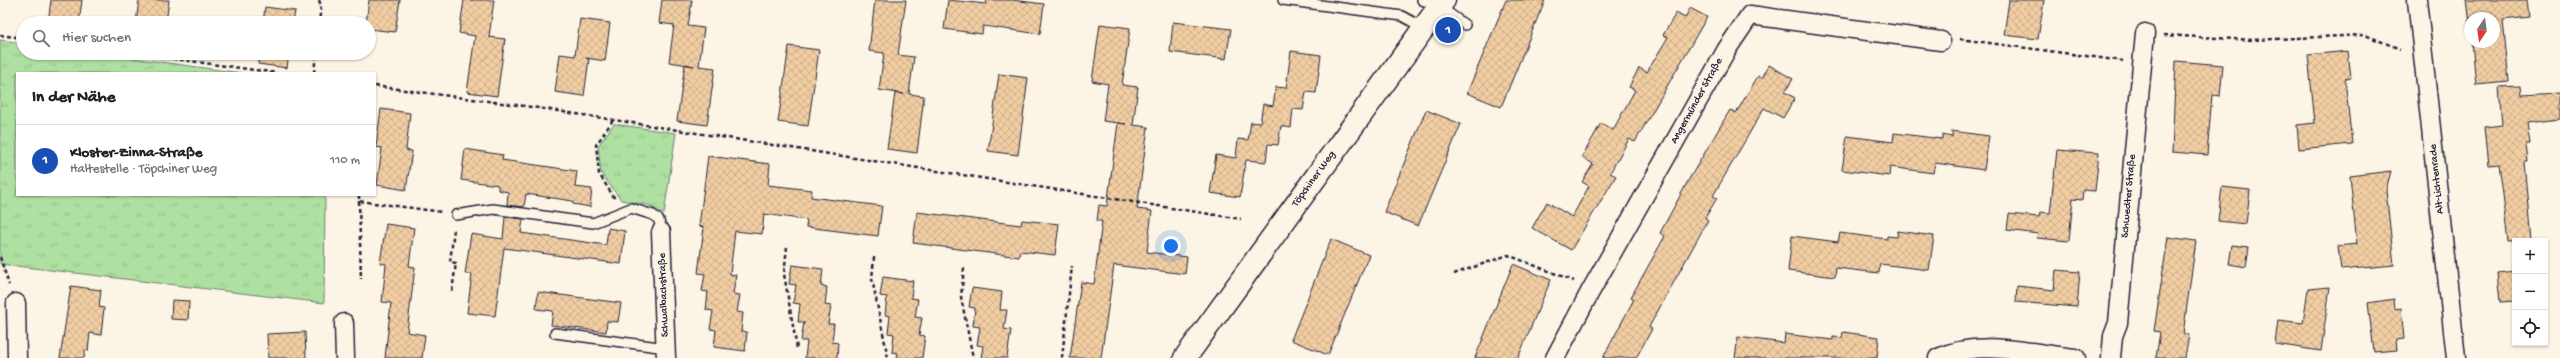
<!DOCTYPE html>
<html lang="de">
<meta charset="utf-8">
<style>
body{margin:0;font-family:"Gochi Hand",sans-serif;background:#f2f2f2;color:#202124}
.controls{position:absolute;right:12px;bottom:12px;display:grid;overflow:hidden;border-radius:0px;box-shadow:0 1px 3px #0004}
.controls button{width:36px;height:36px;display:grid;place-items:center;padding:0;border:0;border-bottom:1px solid #e0e0e0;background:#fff;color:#202124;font:20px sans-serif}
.compass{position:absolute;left:2464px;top:12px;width:36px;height:36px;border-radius:50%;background:#fff;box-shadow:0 1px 3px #0004;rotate:193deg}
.you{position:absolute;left:1171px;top:246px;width:14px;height:14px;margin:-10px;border:3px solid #fff;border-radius:50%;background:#1a73e8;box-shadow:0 0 0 6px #1a73e833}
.badge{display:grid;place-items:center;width:26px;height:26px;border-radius:50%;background:#2563eb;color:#fff;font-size:13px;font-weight:700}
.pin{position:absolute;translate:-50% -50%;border:2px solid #fff;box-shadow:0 1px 4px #0006}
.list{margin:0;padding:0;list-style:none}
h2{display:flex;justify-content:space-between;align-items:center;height:52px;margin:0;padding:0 16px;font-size:17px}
h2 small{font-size:13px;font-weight:400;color:#757577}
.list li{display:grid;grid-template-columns:26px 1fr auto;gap:12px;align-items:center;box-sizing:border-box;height:72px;padding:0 16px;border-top:1px solid #e0e0e0}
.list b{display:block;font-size:15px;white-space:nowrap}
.list p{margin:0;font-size:13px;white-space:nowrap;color:#757577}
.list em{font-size:13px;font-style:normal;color:#757577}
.icon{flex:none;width:22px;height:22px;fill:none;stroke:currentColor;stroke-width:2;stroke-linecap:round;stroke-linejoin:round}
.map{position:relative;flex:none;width:2560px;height:358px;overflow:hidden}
.search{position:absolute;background:#fff;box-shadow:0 1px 3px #0004;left:16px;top:16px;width:360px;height:44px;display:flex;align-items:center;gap:10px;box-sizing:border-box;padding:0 14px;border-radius:22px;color:#757577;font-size:15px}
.panel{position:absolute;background:#fff;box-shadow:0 1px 3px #0004;left:16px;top:72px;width:360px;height:124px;border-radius:0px}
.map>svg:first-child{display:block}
.grass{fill:url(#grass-tufts);stroke:#68816e}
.building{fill:url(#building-cross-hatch);stroke:#22223b}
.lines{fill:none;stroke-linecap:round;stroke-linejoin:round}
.lane-casing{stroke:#22223b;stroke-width:12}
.street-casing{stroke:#22223b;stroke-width:21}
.secondary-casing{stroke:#22223b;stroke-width:25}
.path{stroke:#22223b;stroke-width:2.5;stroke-dasharray:4 3;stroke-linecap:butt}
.lane{stroke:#fcf5e5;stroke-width:9}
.street{stroke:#fcf5e5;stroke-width:18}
.secondary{stroke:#fcf5e5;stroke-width:22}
.labels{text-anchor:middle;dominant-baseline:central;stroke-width:3;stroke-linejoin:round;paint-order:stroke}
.street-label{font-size:11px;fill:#22223b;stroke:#fcf5e5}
</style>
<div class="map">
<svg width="2560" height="358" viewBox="0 0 2560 358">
<defs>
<pattern id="grass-tufts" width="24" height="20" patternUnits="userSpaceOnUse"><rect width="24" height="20" fill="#aee0a1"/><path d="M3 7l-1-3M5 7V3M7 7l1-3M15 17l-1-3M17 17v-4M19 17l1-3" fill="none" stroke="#95c08c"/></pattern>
<pattern id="building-cross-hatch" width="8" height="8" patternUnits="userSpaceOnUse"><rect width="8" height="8" fill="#f1cda2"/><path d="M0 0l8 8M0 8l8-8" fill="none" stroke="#ceb08c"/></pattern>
</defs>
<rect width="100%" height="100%" fill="#fcf5e5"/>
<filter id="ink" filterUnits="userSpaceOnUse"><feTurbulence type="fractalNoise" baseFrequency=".025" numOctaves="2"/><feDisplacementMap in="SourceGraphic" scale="8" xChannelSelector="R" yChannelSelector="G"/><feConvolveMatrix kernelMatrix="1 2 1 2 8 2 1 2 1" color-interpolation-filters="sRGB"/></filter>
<g filter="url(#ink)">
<g class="grass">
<polygon points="0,40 23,43 23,53 95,53 241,73 17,73 17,195 325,195 324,303 0,264"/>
<polygon points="614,124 676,133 664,214 648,205 621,200 601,173 598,146"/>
</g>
<g class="building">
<polygon points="51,0 82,0 79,23 48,23"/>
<polygon points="139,0 169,0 166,23 136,23"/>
<polygon points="369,0 400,0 395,32 369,29 369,23 366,23"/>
<polygon points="464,0 494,0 489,37 505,39 497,96 467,92 475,36 459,33"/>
<polygon points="662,0 692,0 688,26 704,28 699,66 715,68 707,125 677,121 685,64 694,66 669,62 674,25 659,23"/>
<polygon points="875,0 906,0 898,55 914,57 909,94 924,96 917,153 887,149 895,93 904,94 879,90 884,53 869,51"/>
<polygon points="948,0 986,4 987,0 1012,0 1044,4 1040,34 983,26 982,34 944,29"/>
<polygon points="1506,0 1545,0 1501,107 1467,93"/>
<polygon points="2009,0 2044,0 2038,39 2004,35"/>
<polygon points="2467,0 2527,0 2529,17 2503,20 2509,82 2476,85 2472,42 2494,42 2494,18 2470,18 2470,24"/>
<polygon points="265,7 295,11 293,23 263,23"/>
<polygon points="1690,8 1707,17 1635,142 1629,139 1610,173 1616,176 1571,250 1532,228 1547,202 1572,217 1589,186 1582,182 1593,164 1582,157 1601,123 1613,130 1635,90 1629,87 1639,68 1647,72 1668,37 1663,35 1676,13 1685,18"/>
<polygon points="580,19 610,23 605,61 586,58 589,59 584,96 555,92 560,54 575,56"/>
<polygon points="1173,22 1231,29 1226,59 1170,52"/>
<polygon points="1100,24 1130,28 1122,85 1138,87 1133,125 1148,127 1137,209 1152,211 1147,252 1187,257 1185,274 1114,265 1101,358 1070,358 1081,282 1094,284 1102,221 1097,221 1099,205 1107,206 1118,123 1126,124 1103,121 1108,84 1092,81"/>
<polygon points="789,46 819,50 808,126 778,122"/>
<polygon points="1291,51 1321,55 1316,93 1306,92 1303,110 1293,109 1291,128 1281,126 1278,145 1268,144 1266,162 1246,160 1240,197 1210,193 1216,155 1236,158 1238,139 1248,140 1251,122 1260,123 1263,104 1273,106 1276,87 1286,88"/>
<polygon points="2348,51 2351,78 2345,79 2352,144 2299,149 2297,125 2315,123 2308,55"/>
<polygon points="259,53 289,53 287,68 258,64"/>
<polygon points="2176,61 2223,65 2220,96 2212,95 2207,155 2172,152"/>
<polygon points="1769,65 1793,79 1785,92 1795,98 1783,118 1764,108 1713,196 1717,198 1705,218 1708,220 1649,327 1652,329 1636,358 1603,358 1634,299 1631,297 1665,236 1660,233 1688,181 1730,110 1736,113 1758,76 1762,78"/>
<polygon points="999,74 1028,78 1018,155 988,151"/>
<polygon points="2520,86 2521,95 2560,93 2560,119 2527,123 2530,144 2526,144 2528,162 2524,162 2531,241 2509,241 2499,164 2489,165 2485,127 2502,125 2499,87"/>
<polygon points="381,109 410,113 406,150 412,151 406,190 377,185 382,148 376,147"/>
<polygon points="1426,110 1461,124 1418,226 1384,212"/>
<polygon points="1952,131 1989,136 1984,170 1935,163 1933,173 1890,167 1889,176 1842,170 1847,136 1893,142 1894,133 1942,139 1942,135 1952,137"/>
<polygon points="465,149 503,155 502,160 577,171 575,187 592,189 590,207 573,204 573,201 526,194 524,207 507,205 508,192 498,190 498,185 461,180"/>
<polygon points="2057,150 2099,153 2095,191 2083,190 2082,200 2073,199 2069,241 2037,238 2038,234 2007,230 2009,214 2039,217 2040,212 2050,213"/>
<polygon points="708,156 770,164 768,185 812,190 811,197 882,206 878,236 806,227 807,220 764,214 762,234 735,231 730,274 736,275 733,294 740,295 737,312 743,313 741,331 747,332 745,351 714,347 716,330 710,329 713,311 706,310 708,292 702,291 705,274 698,273 704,227 699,226"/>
<polygon points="2391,171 2386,190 2394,265 2341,270 2338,246 2357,244 2350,176"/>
<polygon points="2222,187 2250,190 2246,224 2218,221"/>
<polygon points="917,212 1021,225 1022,220 1059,224 1055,255 1020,251 1019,257 913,243"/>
<polygon points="505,217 523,219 521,233 606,245 608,228 625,231 621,264 504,248 495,316 467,313 472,274 465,274 471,234 503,239"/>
<polygon points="386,224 414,228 409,266 415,267 407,332 425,335 422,358 385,358 391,303 382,302 386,264 380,263"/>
<polygon points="1898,231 1934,236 1929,270 1880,264 1879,273 1836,268 1835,277 1788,271 1792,236 1838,242 1840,233 1887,239 1887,236 1897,237"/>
<polygon points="2168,237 2196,241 2183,334 2189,335 2185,358 2156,358 2160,332 2154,331"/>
<polygon points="1331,239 1369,255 1328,355 1291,340"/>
<polygon points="2232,245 2249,247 2246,267 2229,264"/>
<polygon points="1513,264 1551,280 1543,298 1518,358 1475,358"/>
<polygon points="792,265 823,269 821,286 827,287 825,305 831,306 828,324 834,324 832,342 838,343 837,358 805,358 807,341 801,341 804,322 798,322 800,304 793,303 796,285 789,284"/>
<polygon points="2056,270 2080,272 2077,307 2016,302 2017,286 2054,290"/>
<polygon points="2515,271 2515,301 2500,302 2497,273"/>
<polygon points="883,277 913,281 911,298 918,299 915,317 922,318 919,335 925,336 922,358 897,358 898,353 892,352 894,334 888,333 890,316 885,315 887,297 880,296"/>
<polygon points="71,286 101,290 99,307 104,308 101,335 90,333 88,351 85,350 84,358 60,358"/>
<polygon points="2330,287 2321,351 2275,344 2278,320 2303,323 2308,289"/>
<polygon points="972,288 1002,292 1000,310 1007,310 1004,329 1011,330 1007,358 981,358 983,346 977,345 980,327 973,326 975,308 969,307"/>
<polygon points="538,292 621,303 618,322 607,321 606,332 551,325 553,311 536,309"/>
<polygon points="2394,299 2395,309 2401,308 2404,339 2396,340 2397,350 2374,352 2368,303"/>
<polygon points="172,300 189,301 188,320 171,319"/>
<polygon points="305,332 306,358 268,358 267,334"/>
<polygon points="1843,332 1879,337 1877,358 1735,358 1738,337 1784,343 1785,334 1833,340 1833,337 1842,338"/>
</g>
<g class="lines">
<g class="lane-casing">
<g id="lane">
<polyline points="1283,0 1402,16 1424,28"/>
<polyline points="1422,0 1439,6 1465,25"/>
<polyline points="456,215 493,209 593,223 631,208 653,215 659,220 661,232"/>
<polyline points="555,333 666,348"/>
</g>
</g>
<g class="street-casing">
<g id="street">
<polyline points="2417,0 2456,358"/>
<polyline points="661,232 666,358"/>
<polyline points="16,303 17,358"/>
<polyline points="344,323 345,358"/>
<polyline points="1555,358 1590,292 1727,49 1750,15 1941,41"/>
<path d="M1938 358C1979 338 2033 354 2076 358"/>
<polyline points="2111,358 2113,336 2118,323 2145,33"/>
</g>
</g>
<g class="secondary-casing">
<polyline id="secondary" points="1185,358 1444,0"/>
</g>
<g class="path">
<polyline points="319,0 321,6 319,23"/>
<polyline points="0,35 23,38"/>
<polyline points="2164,35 2252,40 2365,35 2400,49"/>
<polyline points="1960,39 2123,61"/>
<polyline points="131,53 277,73"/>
<polyline points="314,73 316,53"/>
<polyline points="375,86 532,107 1241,219"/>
<polyline points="613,120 596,145 599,174 615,199"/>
<polyline points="359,195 359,201 442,212"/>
<polyline points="359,201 361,279"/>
<polyline points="787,247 784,274 797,349"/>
<polyline points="0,257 9,285"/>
<polyline points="874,257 872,279 888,358"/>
<polyline points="964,268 961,297 973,358"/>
<polyline points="1454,274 1508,255 1574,281"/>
<polyline points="452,291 456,263 450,262 454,229"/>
<polyline points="1062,358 1072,266"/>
</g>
<use href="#lane" class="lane"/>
<use href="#street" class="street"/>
<use href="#secondary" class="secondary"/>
</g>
</g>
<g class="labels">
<g class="street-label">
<text transform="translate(1697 101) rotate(-61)">Angermünder Straße</text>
<text transform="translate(1314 179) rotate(-54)">Töpchiner Weg</text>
<text transform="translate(2437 179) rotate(-96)">Alt-Lichtenrade</text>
<text transform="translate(2129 196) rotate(-85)">Schwedter Straße</text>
<text transform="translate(664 295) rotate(-92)">Schwalbachstraße</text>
</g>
</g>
</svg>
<div class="controls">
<button>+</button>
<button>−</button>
<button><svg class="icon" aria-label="locate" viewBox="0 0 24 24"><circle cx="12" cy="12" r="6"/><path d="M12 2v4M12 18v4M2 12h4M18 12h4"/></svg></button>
</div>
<svg class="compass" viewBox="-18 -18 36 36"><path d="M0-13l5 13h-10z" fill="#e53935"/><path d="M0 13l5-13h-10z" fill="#757577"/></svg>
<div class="you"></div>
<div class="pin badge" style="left:1448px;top:30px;background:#1a4fb4">1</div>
<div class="search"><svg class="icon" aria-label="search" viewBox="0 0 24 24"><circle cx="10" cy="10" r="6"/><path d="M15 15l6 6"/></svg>Hier suchen</div>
<section class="panel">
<h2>In der Nähe<small></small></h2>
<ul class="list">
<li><span class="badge" style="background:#1a4fb4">1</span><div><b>Kloster-Zinna-Straße</b><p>Haltestelle · Töpchiner Weg</p></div><em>110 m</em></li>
</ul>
</section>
</div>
